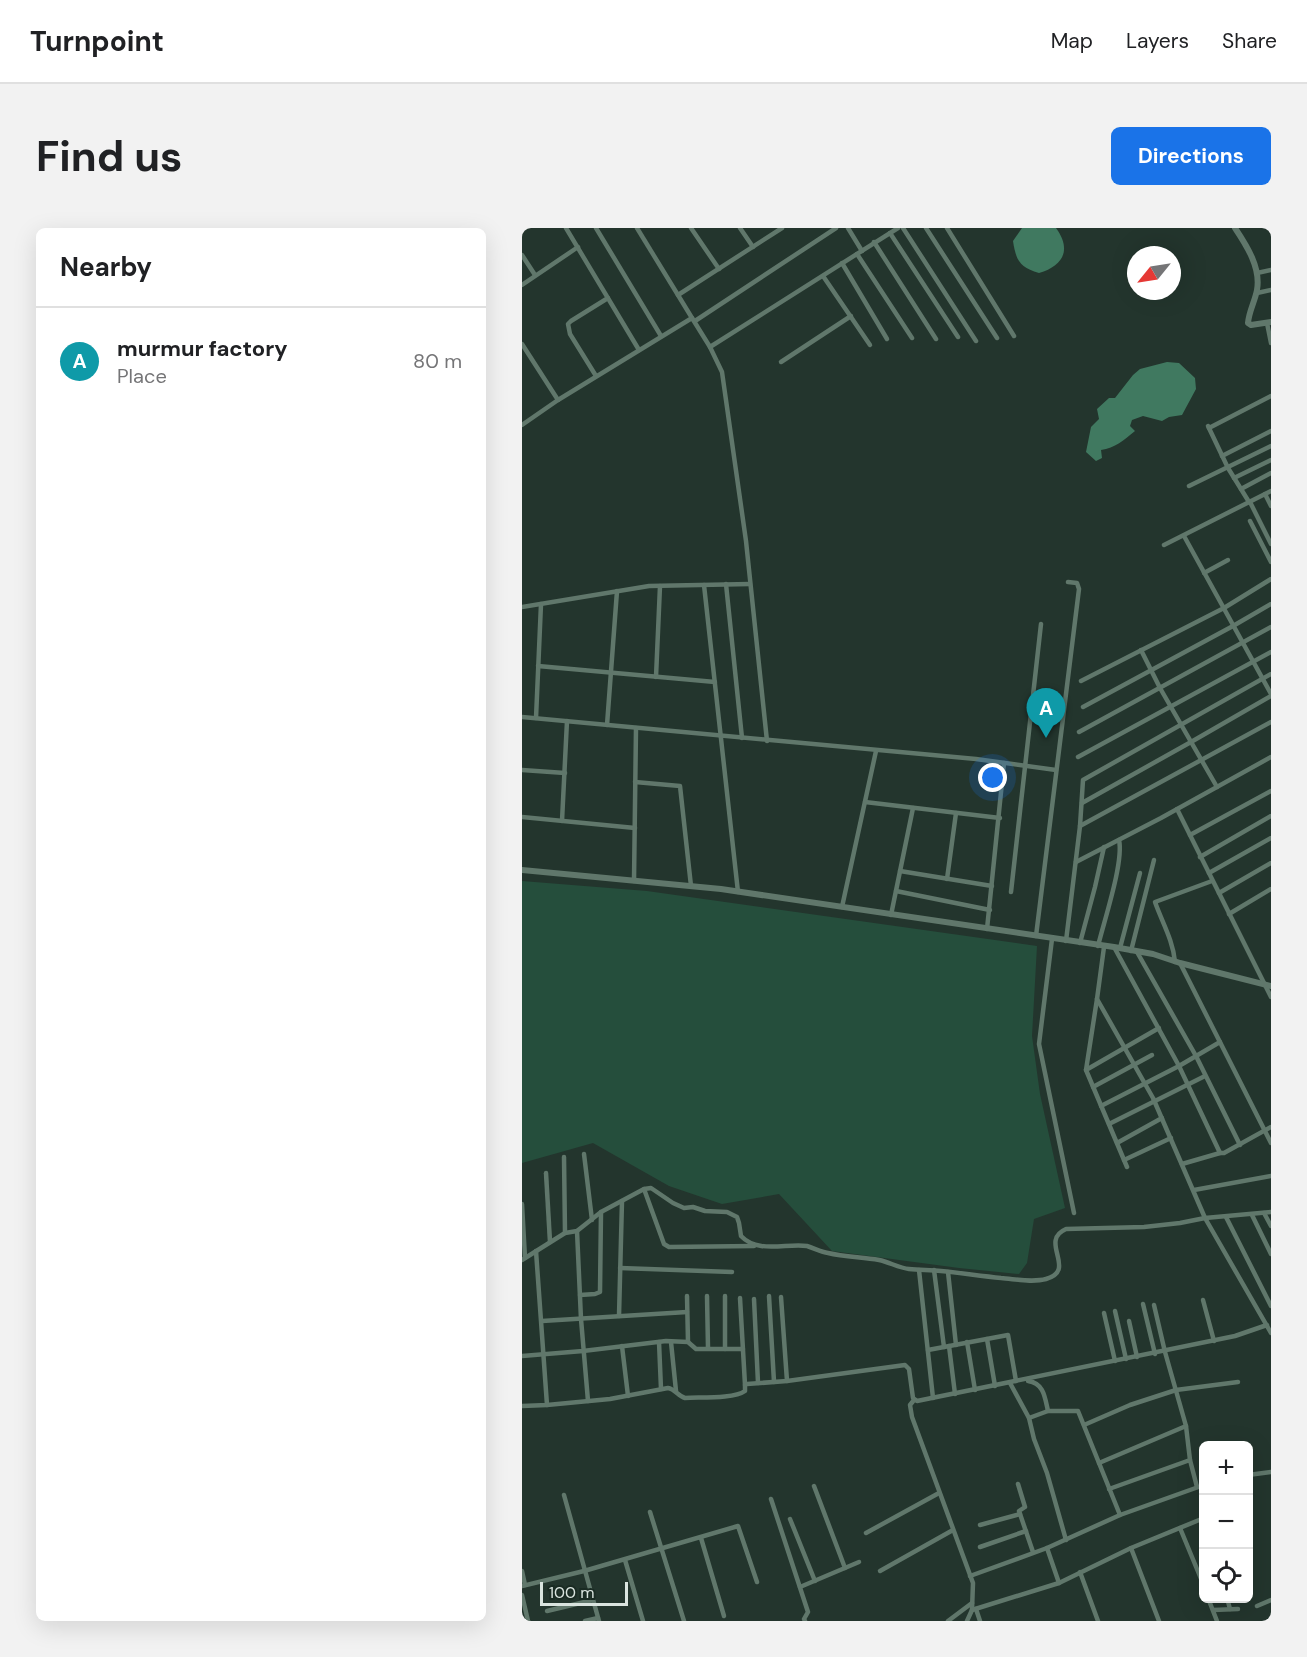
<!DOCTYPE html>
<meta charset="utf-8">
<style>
body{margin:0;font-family:"DM Sans",sans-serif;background:#f2f2f2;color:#202124}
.controls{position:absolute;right:18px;bottom:18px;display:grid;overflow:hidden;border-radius:9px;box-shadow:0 6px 24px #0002}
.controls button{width:54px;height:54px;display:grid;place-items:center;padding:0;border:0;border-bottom:2px solid #e0e0e0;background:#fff;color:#202124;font:30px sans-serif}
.compass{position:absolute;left:605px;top:18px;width:54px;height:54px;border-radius:50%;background:#fff;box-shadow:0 6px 24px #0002;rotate:240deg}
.scale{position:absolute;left:18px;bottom:15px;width:88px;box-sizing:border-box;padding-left:6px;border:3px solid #dae4df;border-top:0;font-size:16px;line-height:21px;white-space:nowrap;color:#dae4df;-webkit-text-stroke:4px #1a2b23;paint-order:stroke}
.you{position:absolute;left:471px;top:550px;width:21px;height:21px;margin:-15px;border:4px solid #fff;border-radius:50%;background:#1a73e8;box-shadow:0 0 0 9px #1a73e833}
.badge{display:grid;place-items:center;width:39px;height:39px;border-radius:50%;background:#1a73e8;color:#fff;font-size:20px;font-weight:700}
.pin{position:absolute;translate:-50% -50px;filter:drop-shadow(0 2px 3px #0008)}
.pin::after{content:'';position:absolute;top:32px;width:21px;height:18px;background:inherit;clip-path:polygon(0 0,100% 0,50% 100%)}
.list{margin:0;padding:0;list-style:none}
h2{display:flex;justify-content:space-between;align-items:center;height:78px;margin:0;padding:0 24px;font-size:26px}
h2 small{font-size:20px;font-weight:400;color:#757577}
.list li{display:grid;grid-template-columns:39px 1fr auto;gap:18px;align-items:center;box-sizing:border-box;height:108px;padding:0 24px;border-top:2px solid #e0e0e0}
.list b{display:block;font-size:22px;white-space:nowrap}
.list p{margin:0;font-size:20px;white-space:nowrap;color:#757577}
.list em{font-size:20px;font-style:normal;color:#757577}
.icon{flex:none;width:33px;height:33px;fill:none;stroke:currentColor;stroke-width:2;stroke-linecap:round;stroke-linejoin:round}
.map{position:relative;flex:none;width:749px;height:1393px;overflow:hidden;border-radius:9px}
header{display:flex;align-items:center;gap:36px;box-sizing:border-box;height:84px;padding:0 30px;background:#fff;border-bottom:2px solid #e0e0e0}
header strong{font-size:28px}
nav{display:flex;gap:33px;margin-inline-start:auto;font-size:21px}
.intro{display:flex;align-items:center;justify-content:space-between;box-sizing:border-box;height:144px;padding:0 36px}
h1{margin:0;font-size:42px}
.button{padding:15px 27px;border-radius:9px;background:#1a73e8;color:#fff;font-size:21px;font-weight:700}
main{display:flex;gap:36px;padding:0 36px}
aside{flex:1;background:#fff;border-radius:9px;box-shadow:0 6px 24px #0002}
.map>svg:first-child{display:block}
.green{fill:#254e3c}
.water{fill:#407960}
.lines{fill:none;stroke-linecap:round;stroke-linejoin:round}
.minor{stroke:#60776b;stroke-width:4.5}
.tertiary{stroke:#60776b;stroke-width:6}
</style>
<header>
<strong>Turnpoint</strong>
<nav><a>Map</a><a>Layers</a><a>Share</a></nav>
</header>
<div class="intro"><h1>Find us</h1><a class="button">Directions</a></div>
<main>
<aside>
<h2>Nearby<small></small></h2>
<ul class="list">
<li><span class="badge" style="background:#0f9aa8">A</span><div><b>murmur factory</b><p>Place</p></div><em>80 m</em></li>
</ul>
</aside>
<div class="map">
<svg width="749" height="1393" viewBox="0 0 749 1393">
<rect width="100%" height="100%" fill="#23352d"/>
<polygon class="green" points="0,653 125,663 515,718 510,808 518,866 543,980 512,991 505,1035 497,1046 437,1040 310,1023 257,966 200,976 147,958 71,915 0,935"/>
<g class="water">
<path d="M500 0H534C550 22 541 38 517 45 498 39 494 33 491 13Z"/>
<path d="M645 134 657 135 673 150 674 161 660 187 647 189 640 193 621 188 610 192 608 198 613 203C602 212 593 220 579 222L580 230 574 233 564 224 569 199 577 191 575 181 587 170H593L611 147 618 141Z"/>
</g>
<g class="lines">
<g class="minor">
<polyline points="44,0 117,122"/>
<polyline points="74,0 139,108"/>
<polyline points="115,0 170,90"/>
<polyline points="169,0 197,41"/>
<polyline points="218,0 231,19"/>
<polyline points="326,0 340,23"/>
<polyline points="381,0 454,113"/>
<polyline points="404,0 475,110"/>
<polyline points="425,0 492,108"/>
<polyline points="368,5 436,109"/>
<polyline points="352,14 414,111"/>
<polyline points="335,26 390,110"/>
<polyline points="0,27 13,47"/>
<polyline points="320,35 365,111"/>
<polyline points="735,45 749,42"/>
<polyline points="301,48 348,117"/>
<polyline points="0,57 56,19"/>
<polyline points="735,65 749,62"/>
<polyline points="156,67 260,0"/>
<polyline points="173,93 314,0"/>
<polyline points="745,95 749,115"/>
<polyline points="0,116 36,172"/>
<polyline points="188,119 200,144 224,313 245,513"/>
<polyline points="259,134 329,88"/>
<polyline points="74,148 48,106 46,96 49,93 86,70"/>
<polyline points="0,197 36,172 170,90 188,119 376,0"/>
<polyline points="686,198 706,240 727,274"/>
<polyline points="687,200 749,168"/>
<polyline points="700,228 749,203"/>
<polyline points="712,250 749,232"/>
<polyline points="667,258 749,218"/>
<polyline points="719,261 749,245"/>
<polyline points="743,266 749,278"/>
<polyline points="728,274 749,316"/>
<polyline points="728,293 749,334"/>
<polyline points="662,308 749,466"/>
<polyline points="642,317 749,263"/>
<polyline points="682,345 706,332"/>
<polyline points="204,356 220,510"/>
<polyline points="182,357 216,664"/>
<polyline points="0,379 127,358 228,356"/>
<polyline points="619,422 638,460 695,559"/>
<polyline points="16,438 193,454"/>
<polyline points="134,449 138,358"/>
<polyline points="559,453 702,380 749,351"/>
<polyline points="561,479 711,398 749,376"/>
<polyline points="0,489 454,531 534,542"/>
<polyline points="14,490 19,376"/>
<polyline points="85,497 95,363"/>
<polyline points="557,504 749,399"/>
<polyline points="556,529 749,424"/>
<polyline points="0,542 43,545"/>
<polyline points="113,554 158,558 169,658"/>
<polyline points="343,574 478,590"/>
<polyline points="560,575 669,514 749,468"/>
<polyline points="655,581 749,769"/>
<polyline points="0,589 113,600"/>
<polyline points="40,593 45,493"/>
<polyline points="558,598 749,494"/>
<polyline points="668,607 749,563"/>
<polyline points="678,629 749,588"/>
<polyline points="554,634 639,590 749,529"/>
<polyline points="378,643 470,658"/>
<polyline points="687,645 749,610"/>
<polyline points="425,651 434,585"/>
<polyline points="112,653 114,500"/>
<polyline points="374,663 468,682"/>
<polyline points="489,664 519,396"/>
<polyline points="697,665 749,635"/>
<polyline points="320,679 354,523"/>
<polyline points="707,686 749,661"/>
<polyline points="369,687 391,580"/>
<polyline points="465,701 482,535"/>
<polyline points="514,708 557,361 555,355 546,354"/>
<polyline points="530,711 517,816 552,985"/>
<polyline points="544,713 558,598 561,552 749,446"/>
<polyline points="558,715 573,659 582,619"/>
<path d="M576 718C582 693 602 634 597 612"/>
<polyline points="582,719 575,771 564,842 605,939"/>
<polyline points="592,719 657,838 698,925"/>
<polyline points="598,720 618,645"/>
<polyline points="609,723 632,632"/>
<polyline points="615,724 674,828 718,917"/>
<path d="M653 734C651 712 640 694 633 674L690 653"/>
<polyline points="658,735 749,915"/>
<polyline points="575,771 631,870 683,990 749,1105"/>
<polyline points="564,842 637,800"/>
<polyline points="571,859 630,827"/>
<polyline points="579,878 657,838 698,814"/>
<polyline points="587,896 683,848"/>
<polyline points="595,915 640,890"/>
<polyline points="62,926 70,992"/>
<polyline points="42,929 43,1005"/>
<polyline points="602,932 649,910"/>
<polyline points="660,936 698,925 702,925 749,899"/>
<polyline points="24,945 28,1014"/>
<polyline points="122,961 142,1016 147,1019 232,1018"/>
<polyline points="672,962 749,948"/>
<polyline points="0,976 3,1030"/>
<polyline points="742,985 749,998"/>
<polyline points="730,987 749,1026"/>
<polyline points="704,989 749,1078"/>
<polyline points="55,1003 59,1091 66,1173"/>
<polyline points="14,1023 25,1177"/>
<path d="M0 1032 43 1005 55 1003 79 984 122 961 129 960 151 975 162 980 171 979 183 983 205 984 215 989 217 995 219 1008C236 1026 264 1015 285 1018 292 1020 299 1024 306 1025 323 1029 340 1029 357 1032 367 1034 377 1040 387 1041 398 1042 409 1042 419 1043 439 1045 459 1048 479 1050 493 1051 510 1055 524 1051 556 1042 516 1013 544 1001L622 999 658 995 683 990 749 984"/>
<polyline points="98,1040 210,1044"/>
<polyline points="397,1042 411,1170"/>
<polyline points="412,1042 422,1119"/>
<polyline points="426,1044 434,1117"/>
<polyline points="58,1067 73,1066 78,1064 79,984"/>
<polyline points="165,1068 166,1114"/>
<polyline points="185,1068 186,1120"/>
<polyline points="247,1068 252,1154"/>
<polyline points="259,1069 265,1153"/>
<polyline points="218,1070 223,1157"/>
<polyline points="232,1071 236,1155"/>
<polyline points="681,1072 692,1113"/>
<polyline points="621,1076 633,1126"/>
<polyline points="632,1077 643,1124 664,1198 668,1232"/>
<polyline points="593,1083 604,1131"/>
<polyline points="582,1085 593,1133"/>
<polyline points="97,1088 100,973"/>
<polyline points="20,1093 165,1084"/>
<polyline points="607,1093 615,1129"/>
<polyline points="465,1111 473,1158"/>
<polyline points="137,1114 139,1161"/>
<polyline points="149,1114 154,1163"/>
<polyline points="445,1114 453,1162"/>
<polyline points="100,1118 106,1168"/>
<polyline points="427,1118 433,1166"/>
<polyline points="203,1121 203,1068"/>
<polyline points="406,1122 486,1107 494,1153"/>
<polyline points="0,1128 61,1123 144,1113 166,1114 174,1121 221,1121"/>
<path d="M506 1153C522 1155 523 1170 526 1183H556L598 1287"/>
<polyline points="488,1155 507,1190 512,1211 525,1245 544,1312"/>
<polyline points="392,1172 388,1177 390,1189 451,1355 450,1382 445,1393"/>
<path d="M0 1178 25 1177 88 1171 146 1160C153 1161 156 1168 163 1170 178 1169 212 1171 223 1163V1157L225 1156 265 1153 383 1137 387 1141 391 1170 395 1173 713 1108 745 1097"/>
<polyline points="507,1190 526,1183"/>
<polyline points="562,1197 608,1177 654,1162 716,1154"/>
<polyline points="577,1235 664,1198"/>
<polyline points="726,1247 749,1244"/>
<polyline points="496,1256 503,1279 497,1283 511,1324"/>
<polyline points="292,1258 323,1340"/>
<polyline points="587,1261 668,1232 675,1259"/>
<polyline points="42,1267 77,1393"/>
<polyline points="249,1271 286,1384 282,1391 283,1393"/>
<polyline points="128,1284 162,1393"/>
<polyline points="268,1291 293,1353"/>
<polyline points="458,1297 498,1286"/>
<polyline points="658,1300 682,1358"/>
<polyline points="344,1305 417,1265"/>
<polyline points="179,1310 202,1388"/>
<polyline points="458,1319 504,1303"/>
<polyline points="525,1320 537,1355"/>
<polyline points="609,1320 637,1393"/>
<polyline points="103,1332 121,1393"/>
<polyline points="0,1343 3,1357"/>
<polyline points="358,1343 431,1302"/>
<polyline points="558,1344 576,1393"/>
<polyline points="448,1348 525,1320 598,1287 682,1257"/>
<polyline points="0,1358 62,1343 216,1298 235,1354"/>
<polyline points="278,1359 337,1334"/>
<polyline points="0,1367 6,1393"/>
<polyline points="686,1370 695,1393"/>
<polyline points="705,1370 708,1381"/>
<polyline points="735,1378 749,1372"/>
<polyline points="454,1381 458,1393"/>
<polyline points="450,1382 537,1355 609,1320 682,1290"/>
<polyline points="691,1382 716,1381"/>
<polyline points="25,1383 71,1372"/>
<polyline points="63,1393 76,1390"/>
<polyline points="426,1393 450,1375"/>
</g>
<g class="tertiary">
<path d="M713 0C725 18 739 40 735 62 733 73 727 83 726 95L729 97 749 94"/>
<polyline points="0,642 199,661 592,719 631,726 658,735 749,758"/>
</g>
</g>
</svg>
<div class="controls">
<button>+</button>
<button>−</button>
<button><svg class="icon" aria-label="locate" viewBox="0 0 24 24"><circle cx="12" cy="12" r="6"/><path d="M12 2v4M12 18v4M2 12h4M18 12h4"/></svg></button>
</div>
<svg class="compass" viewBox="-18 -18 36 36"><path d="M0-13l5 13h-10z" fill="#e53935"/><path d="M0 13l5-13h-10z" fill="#757577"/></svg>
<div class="scale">100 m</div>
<div class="you"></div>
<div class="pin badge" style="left:524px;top:510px;background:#0f9aa8">A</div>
</div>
</main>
